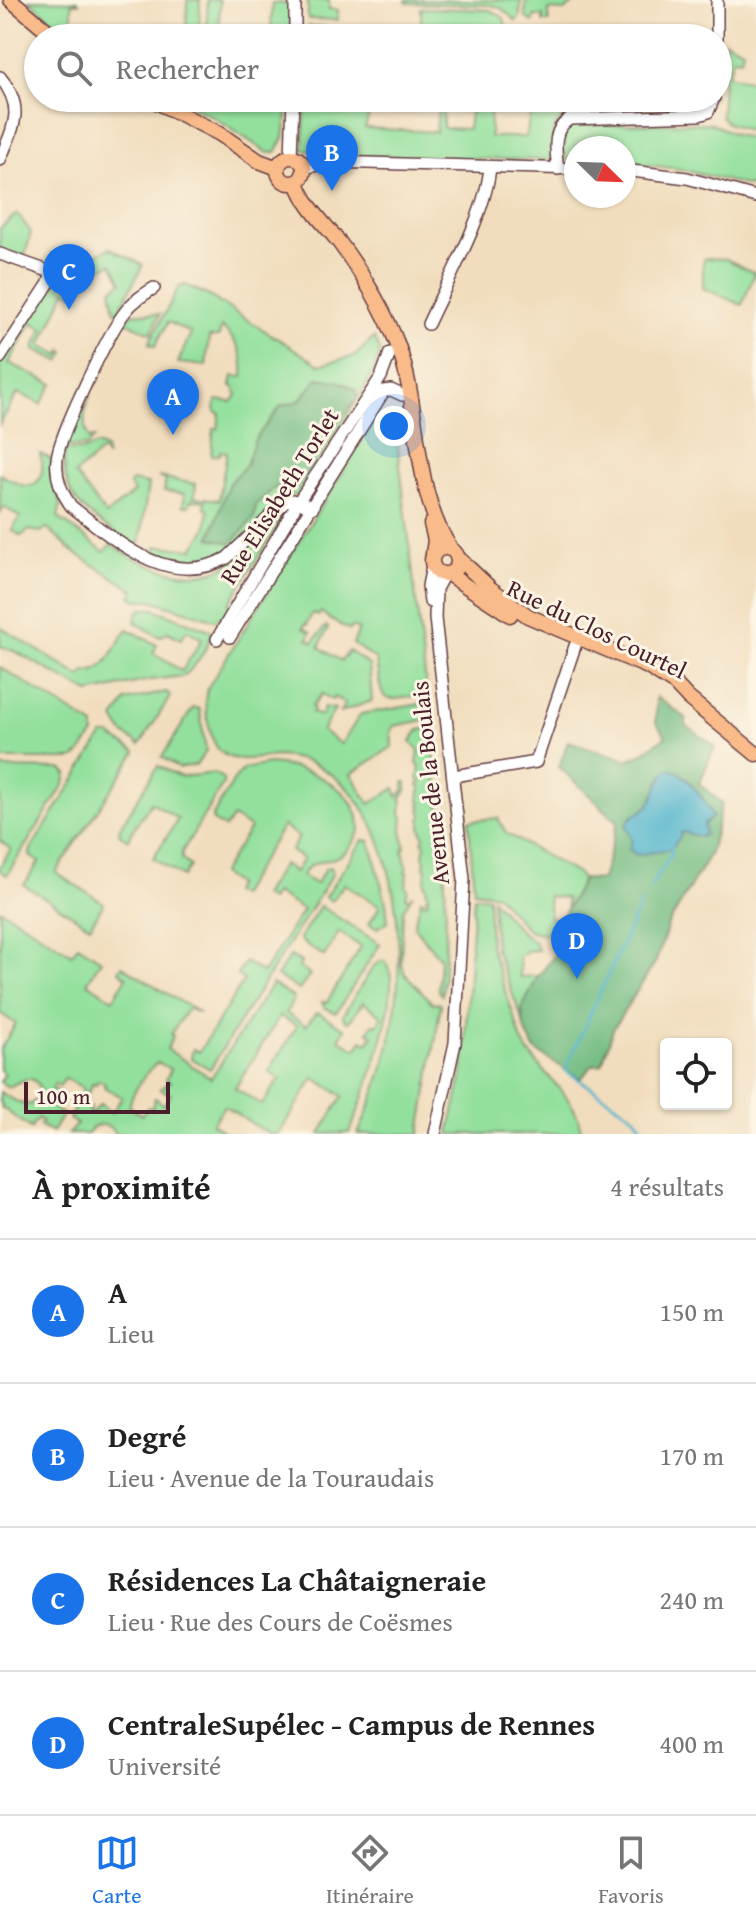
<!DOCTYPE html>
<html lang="fr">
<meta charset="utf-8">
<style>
body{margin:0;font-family:"Gentium Book Plus",serif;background:#f2f2f2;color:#222}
.controls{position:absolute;right:24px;bottom:24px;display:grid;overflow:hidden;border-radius:8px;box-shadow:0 2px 6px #0004}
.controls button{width:72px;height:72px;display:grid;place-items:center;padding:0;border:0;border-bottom:2px solid #e0e0e0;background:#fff;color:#222;font:40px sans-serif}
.compass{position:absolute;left:564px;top:136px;width:72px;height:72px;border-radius:50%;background:#fff;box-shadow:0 2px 6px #0004;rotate:113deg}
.scale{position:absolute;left:24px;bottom:20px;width:146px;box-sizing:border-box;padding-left:8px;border:4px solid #4a1f2b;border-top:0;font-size:22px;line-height:28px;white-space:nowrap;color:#4a1f2b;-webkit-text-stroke:6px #fcf5e5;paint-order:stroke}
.you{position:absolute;left:394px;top:426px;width:28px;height:28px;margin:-20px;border:6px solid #fff;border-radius:50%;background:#1a73e8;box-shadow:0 0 0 12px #1a73e833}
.badge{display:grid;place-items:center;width:52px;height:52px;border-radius:50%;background:#1a73e8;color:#fff;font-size:26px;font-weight:700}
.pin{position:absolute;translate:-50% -66px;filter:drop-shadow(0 2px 4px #0008)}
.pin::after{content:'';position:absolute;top:42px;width:28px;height:24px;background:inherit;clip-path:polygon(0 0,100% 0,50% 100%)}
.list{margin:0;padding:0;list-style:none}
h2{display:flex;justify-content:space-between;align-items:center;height:104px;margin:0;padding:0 32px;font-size:34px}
h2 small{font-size:26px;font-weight:400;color:#767676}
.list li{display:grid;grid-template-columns:52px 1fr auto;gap:24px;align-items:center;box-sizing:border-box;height:144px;padding:0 32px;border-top:2px solid #e0e0e0}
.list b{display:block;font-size:30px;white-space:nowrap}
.list p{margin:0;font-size:26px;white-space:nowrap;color:#767676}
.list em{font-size:26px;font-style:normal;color:#767676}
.icon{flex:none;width:44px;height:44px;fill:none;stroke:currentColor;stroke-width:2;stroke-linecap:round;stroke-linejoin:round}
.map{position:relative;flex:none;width:756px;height:1134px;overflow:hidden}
.search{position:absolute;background:#fff;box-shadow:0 2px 6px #0004;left:24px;right:24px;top:24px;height:88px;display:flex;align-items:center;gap:20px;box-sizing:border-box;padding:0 28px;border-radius:44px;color:#767676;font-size:30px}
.sheet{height:680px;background:#fff}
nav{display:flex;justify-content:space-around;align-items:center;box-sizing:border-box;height:112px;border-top:2px solid #e0e0e0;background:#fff;font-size:22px;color:#767676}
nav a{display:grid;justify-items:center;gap:4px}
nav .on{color:#1a73e8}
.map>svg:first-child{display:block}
.green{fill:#93e09d;stroke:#6e8064;stroke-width:2;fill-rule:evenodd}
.forest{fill:#76be84;stroke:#606e58;stroke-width:2}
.water{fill:#4eb4cd;stroke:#4c6a7c;stroke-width:2}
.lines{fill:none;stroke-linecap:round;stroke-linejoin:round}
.stream{stroke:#4eb4cd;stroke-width:3}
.minor-casing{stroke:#633c41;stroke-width:14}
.major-casing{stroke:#633c41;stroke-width:17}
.minor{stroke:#fff;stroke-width:11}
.major{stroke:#fabb8b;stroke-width:14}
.labels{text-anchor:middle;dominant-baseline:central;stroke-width:6;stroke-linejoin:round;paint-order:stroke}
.street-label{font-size:24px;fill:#4a1f2b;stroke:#fcf5e5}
</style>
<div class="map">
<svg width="756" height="1134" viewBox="0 0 756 1134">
<rect width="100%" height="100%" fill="#fcf5e5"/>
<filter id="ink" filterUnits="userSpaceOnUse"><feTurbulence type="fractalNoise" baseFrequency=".0125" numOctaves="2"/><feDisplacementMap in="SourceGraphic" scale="16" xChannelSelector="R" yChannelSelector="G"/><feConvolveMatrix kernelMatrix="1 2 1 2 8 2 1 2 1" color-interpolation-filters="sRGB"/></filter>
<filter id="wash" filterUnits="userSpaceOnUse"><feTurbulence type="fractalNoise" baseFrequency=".006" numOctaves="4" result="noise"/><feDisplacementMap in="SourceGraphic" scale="32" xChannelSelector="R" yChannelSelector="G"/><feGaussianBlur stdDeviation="1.8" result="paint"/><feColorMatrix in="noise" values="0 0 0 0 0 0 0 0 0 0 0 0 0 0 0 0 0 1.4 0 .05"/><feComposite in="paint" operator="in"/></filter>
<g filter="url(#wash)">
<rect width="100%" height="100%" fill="#f1ddbd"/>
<g class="green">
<polygon points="29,0 78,1 79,3 72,3 72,25 85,26 85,34 163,35 163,38 75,38"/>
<polygon points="187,0 200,0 199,38 186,38"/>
<polygon points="208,0 220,0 219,38 206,38"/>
<polygon points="308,0 329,0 329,9 338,10 338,20 308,19"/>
<polygon points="406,0 521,0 520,16 516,21 501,8 492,5 407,3"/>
<polygon points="526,0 574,0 574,3 565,11 549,10 549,22 543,22 543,16 534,16 533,22 525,17"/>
<polygon points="272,3 291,4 290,38 271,38"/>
<polygon points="421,8 490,10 504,18 506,28 503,38 421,38"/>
<polygon points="309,26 345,28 352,38 307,38"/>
<polygon points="725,41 743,49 741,58 733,57 728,75 756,82 756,133 727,123 721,116"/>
<polygon points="174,98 199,98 208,103 286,106 288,108 284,138 276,152 268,153 212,116"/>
<polygon points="306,98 347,98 346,107 371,108 365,128 436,132 438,110 443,110 443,128 468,129 470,112 473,112 473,107 490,100 539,98 519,109 490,108 490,137 526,137 530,115 540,106 606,108 610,112 609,115 561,119 554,129 553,156 547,160 366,156 303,150"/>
<path d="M710 123 734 134 756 140V188L680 169 624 162V148H576V161L567 160C562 150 561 132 571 125Z"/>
<polygon points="17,214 31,232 25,256 0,252 0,228"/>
<polygon points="110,248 143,265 118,312 115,311 111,290 122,282 112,263 71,283 74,294 66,291 41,345 60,355 62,350 65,352 60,361 34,349 43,329 32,322 9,363 53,384 41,404 18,393 0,424 0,364 43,299 54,278 71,266"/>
<polygon points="705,258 726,259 755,273 742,305 703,288 703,263"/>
<path d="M185 285 209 296 320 365 355 356 374 338 380 351 374 370 362 392 298 495 287 496C271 511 234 553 216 560 197 567 171 563 155 552L156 546 193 549 206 529 209 509 205 508V501L191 500 189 506H183L185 494 164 491 166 480 158 477 196 484 194 497 219 500 227 452 220 451V455H211L214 429H218L220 414 215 412 216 400 232 402 237 395 234 387 231 386 233 376 243 377C245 355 237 340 221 327L219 337H209L206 366 178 363 191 333 168 322 155 346 149 343 179 287Z"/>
<polygon points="135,313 160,314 151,333 125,321 95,385 92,384 123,321"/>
<path d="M90 396C84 411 82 424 89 439L94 438 87 446 65 447Z"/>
<path d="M380 421 388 422 396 432 427 693C380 702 383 708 376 660L353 644 359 630 352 627 350 630 331 620 321 612 318 616 312 613 307 625 305 624 303 628 311 632 308 639 313 642 326 626 328 628 319 647 341 661 349 651 369 665 372 701 340 712 345 703 334 697 332 700 322 694 312 706 314 708 312 713 322 716 324 707 335 709 322 731 341 744 361 714 428 703 430 719 394 726 391 732 392 747 351 774 370 804 395 788 397 796 404 791V782H407V790L400 799 402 801 401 814 403 817 402 829 405 847 403 850 407 868 405 871 407 873 406 886 408 889 406 897 409 899 413 894 403 910 401 963 405 974 426 996 431 1002 441 1004 420 1134H358C375 1097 388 1058 394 1018 407 941 397 809 321 768 309 761 293 757 280 756 262 756 235 765 221 752 210 743 204 708 206 694 208 686 213 680 217 673L371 426Z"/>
<path d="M97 445 105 449 107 458 102 451 75 474 106 515 134 492 129 484 132 481 148 484 140 543 137 546H134C95 518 58 504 65 450H84Z"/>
<path d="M40 454 51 459 52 480 61 504 58 517 104 552 111 544C143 567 199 589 234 560 240 554 245 547 250 541 262 529 275 517 287 506L291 505 229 604 232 606 226 616 215 620 151 600H138L131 597 134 590 73 552 47 528 41 532 29 530 21 536 12 530 20 517 4 507 0 513V474C7 478 17 485 26 486 44 486 44 466 40 454Z"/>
<path d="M144 608 154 609 212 631C210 645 196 666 184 676L150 680 89 693 16 652 0 646V627L81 677 85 672C109 673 115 643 128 629L157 645 153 653 182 671 202 639 187 630 181 639 168 632 160 637 135 622 138 612Z"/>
<polygon points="0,667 94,726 94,734 80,754 73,759 0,759"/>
<polygon points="167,692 170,697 140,745 123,733 114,719 126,701"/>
<polygon points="193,708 199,709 200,712 206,751 196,765 179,768 162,757"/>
<path d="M431 728C442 817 451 905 442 995L438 991 440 958 414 927C415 914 421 909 421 899L426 903 428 900 426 898 428 895 425 883 426 869 424 867 425 859 423 857 425 844 422 841 424 838 421 826 422 813 420 810 422 807 420 805 422 802 419 800 421 787 418 785 421 782 418 779 420 766 417 764 419 751 411 741 419 730Z"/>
<polygon points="103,735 109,735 136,752 56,873 104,903 90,926 24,885 39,862 30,856 31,849"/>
<path d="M269 764C305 766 358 786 360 829 356 838 350 850 341 855 325 864 311 858 302 876L316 884 326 868 330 867 333 873 210 1069 191 1058 193 1049 199 1052 244 980 237 975 245 962 263 973 303 910 275 893 270 900 263 896 283 864 295 872 303 859 291 851 299 837 283 826 239 896 232 892 236 884 221 874 250 828 233 817 225 828 213 821 212 817 234 780 243 769Z"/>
<path d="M158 766 181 777 215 773 223 779V784L182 852V859L190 866 183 877 153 858C161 846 170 832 178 819L151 802C144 816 132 827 128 840L119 834 120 827Z"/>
<polygon points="0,768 61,769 67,774 65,783 7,875 0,871 0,866 11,849 0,841"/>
<polygon points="498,818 506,833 579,875 582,880 567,908 566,898 548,896 550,918 555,918 550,930 545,934 528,930 496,894 474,891 469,821"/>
<polygon points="363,840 369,841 372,848 386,903 388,922 377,928 369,924 380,906 344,884 332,901 325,897"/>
<path d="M474 896 488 897 490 945 522 1041C538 1074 580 1096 581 1134H449L463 1073Z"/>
<polygon points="492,899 521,932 534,941 538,950 525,951 525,954 519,955 520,977 539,976 522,1007 524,1024 495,948"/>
<polygon points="320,906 380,944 336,1013 324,1007 322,1002 327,1002 361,947 339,932 324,956 301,941 300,938"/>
<path d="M0 909 72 954 78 945 101 960 87 983 113 999 127 977 119 971 122 966 199 1013 188 1008 171 1034 173 1036 167 1049 211 1078 272 984 294 998 286 1013 306 1026 315 1014 319 1013 345 1029 339 1039 356 1049 362 1040 368 1043 373 1035 368 1032 373 1024 377 1025 382 1016 363 1002 349 1022 344 1019 343 1015 373 967 380 961H385C407 986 362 1104 349 1133L320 1134 343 1096 314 1078 279 1134H269L224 1106 212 1124 227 1134H115C110 1124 101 1123 92 1128L88 1134H68L77 1124 69 1119 79 1099 91 1107 89 1111 92 1114 100 1104 112 1113 122 1097 104 1087 105 1084 99 1080 96 1084 93 1083 87 1094 82 1091 83 1088 65 1078 59 1087 55 1084 52 1088 62 1095 53 1108 63 1114 52 1132 40 1125 42 1121 38 1118 31 1128 1 1107 2 1104 0 1102V1092C14 1100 33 1116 40 1091 35 1071 22 1080 9 1087L0 1082 5 1074 0 1070V1049L16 1024 0 1013ZM280 1016 297 1026 269 1071 280 1078 262 1105 235 1088ZM158 1062 171 1070 166 1079 170 1082 160 1089 171 1094 164 1105 155 1098 152 1109 148 1107 142 1115 129 1107C131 1093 147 1070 158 1062Z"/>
<polygon points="290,956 301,962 299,967 310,975 299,990 277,976"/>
</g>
<g class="forest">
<polygon points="318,378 341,382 357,390 357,398 338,422 296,489 275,487 256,505 254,518 232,543 210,538 229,483 246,465 255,439 281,406 299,401"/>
<polygon points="656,697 686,718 685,725 715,746 699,784 722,803 710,853 668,925 656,961 613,1029 602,1064 592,1065 581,1079 535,1050 524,1028 522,1008 537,978 554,956 558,925 583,879 602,880 618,822 559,767 568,741 627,760 640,755 666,736 656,723"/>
</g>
<path class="water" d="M669 769C685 769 706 802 713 817L704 824 705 834 701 837 682 832 679 839 669 850C656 849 648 855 636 855L629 849 632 840 626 825C631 814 638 815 646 808 657 799 656 779 669 769Z"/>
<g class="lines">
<g class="stream">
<polyline points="650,888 671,854 672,846"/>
<polyline points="641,903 565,1070 635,1117 647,1134"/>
</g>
</g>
</g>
<g filter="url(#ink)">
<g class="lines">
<g class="minor-casing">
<g id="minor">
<polyline points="295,38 295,0"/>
<polyline points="717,38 717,0"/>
<path d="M0 77C26 109 13 127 0 160"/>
<polyline points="291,157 293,98"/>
<polyline points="304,168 331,162 576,169"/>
<path d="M558 169C556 151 551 129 570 119L699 115 708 112 714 98"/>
<polyline points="624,170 687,178 756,197"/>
<polyline points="0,254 48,271 51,275 49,283 0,358"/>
<path d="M154 288C143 295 132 302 125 312 109 332 59 435 57 459 55 477 61 492 71 506 115 540 168 590 227 558L286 501 292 500 313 507"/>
<path d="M428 324C448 280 486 214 490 167"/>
<polyline points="430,602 428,586 432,566"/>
<polyline points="230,637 384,391 391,390 402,395"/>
<polyline points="217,639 298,502 381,377 390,353"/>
<polyline points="454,776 536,762 575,646"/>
<polyline points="435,1134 455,1043 464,879 435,618 436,589 444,574"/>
</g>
</g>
<g class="major-casing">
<g id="major">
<polyline points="11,0 56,38"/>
<polyline points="149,98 220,134 259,161 278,168"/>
<circle cx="291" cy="170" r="13"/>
<path d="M297 182C305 206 324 223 339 242 361 272 383 308 397 343 422 409 411 489 451 549"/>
<polyline points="431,524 435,540 433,554"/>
<circle cx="445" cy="561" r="13"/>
<polyline points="457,557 491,589 528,616 648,667 675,684 688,698 756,754"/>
<polyline points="448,574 510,615"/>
</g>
</g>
<use href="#minor" class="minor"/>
<use href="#major" class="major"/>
</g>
</g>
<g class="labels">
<g class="street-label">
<text transform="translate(279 496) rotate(-58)">Rue Elisabeth Torlet</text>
<text transform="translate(597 629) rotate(26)">Rue du Clos Courtel</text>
<text transform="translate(430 783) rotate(-96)">Avenue de la Boulais</text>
</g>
</g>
</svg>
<div class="controls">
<button><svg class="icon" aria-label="locate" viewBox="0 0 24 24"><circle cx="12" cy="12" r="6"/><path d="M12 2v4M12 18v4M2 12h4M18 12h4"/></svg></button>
</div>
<svg class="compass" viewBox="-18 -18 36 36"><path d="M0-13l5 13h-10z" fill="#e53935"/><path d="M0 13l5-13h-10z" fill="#767676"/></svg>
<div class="scale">100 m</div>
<div class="you"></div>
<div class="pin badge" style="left:173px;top:435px">A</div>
<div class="pin badge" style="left:332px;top:191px">B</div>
<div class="pin badge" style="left:69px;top:310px">C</div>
<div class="pin badge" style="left:577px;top:979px">D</div>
<div class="search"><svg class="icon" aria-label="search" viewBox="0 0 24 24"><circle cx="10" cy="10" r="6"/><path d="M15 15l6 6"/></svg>Rechercher</div>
</div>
<section class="sheet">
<h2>À proximité<small>4 résultats</small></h2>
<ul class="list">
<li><span class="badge">A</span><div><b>A</b><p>Lieu</p></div><em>150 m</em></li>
<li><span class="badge">B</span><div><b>Degré</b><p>Lieu · Avenue de la Touraudais</p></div><em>170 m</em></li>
<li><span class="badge">C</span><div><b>Résidences La Châtaigneraie</b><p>Lieu · Rue des Cours de Coësmes</p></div><em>240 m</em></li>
<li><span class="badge">D</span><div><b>CentraleSupélec - Campus de Rennes</b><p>Université</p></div><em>400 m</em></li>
</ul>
</section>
<nav>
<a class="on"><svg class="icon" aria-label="map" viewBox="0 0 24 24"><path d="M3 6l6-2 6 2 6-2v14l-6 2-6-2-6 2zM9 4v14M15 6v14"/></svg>Carte</a>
<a><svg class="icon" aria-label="directions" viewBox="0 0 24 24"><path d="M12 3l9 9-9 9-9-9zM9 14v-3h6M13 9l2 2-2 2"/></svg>Itinéraire</a>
<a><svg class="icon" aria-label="saved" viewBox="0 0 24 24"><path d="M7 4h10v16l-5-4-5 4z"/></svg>Favoris</a>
</nav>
